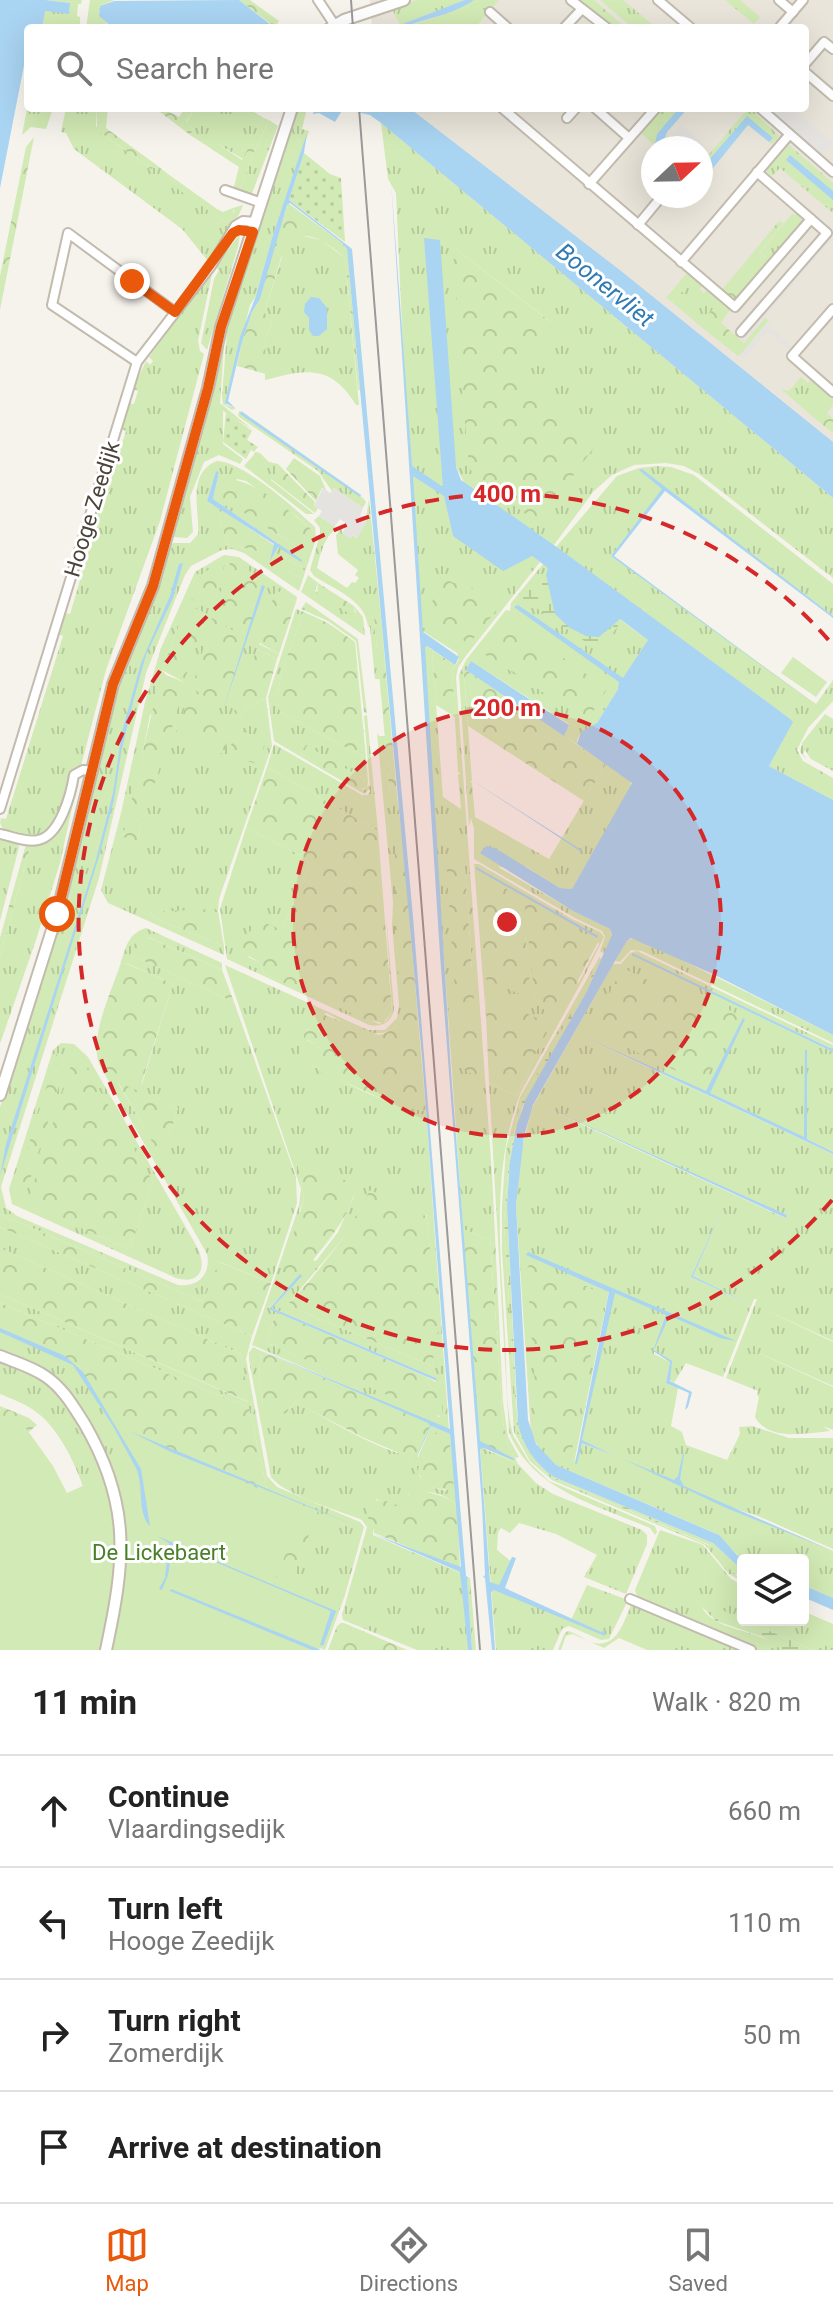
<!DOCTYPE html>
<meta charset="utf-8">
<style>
body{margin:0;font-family:Roboto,sans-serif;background:#f2f2f2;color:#222}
.controls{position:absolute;right:24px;bottom:24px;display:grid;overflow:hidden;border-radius:8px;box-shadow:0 8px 32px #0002}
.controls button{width:72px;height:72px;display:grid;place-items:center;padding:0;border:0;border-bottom:2px solid #e0e0e0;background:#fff;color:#222;font:40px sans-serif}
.compass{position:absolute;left:641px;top:136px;width:72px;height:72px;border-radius:50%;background:#fff;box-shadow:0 8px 32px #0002;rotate:68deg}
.stop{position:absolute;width:24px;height:24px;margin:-18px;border:6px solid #ea580c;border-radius:50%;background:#fff}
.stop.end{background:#ea580c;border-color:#fff;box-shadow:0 2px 8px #0008}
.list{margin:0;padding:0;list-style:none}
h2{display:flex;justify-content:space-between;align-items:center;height:104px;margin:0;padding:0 32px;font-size:34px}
h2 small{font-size:26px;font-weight:400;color:#767676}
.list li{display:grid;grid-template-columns:52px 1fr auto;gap:24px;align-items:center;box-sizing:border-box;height:112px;padding:0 32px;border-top:2px solid #e0e0e0}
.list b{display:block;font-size:30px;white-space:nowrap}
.list p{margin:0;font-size:26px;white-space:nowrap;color:#767676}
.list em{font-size:26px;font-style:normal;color:#767676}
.icon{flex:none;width:44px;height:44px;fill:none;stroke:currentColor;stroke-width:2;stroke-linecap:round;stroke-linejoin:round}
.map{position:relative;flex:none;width:833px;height:1650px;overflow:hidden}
.search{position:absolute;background:#fff;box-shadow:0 8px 32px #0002;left:24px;right:24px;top:24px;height:88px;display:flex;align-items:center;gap:20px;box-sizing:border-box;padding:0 28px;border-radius:8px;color:#767676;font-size:30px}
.sheet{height:552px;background:#fff}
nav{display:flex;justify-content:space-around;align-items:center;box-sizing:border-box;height:112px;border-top:2px solid #e0e0e0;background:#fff;font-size:22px;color:#767676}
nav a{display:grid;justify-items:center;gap:4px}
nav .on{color:#ea580c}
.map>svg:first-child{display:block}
.residential{fill:#eae5da;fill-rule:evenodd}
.grass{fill:url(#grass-tufts);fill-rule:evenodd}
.forest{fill:url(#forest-crowns)}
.wetland{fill:url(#wetland-marsh)}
.park{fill:#d2eab5}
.garden{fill:url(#garden-dots)}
.parking{fill:#e5e3e0}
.water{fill:#a9d4f2}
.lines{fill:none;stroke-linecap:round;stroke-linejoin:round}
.minor-casing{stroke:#c2bbae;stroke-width:12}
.tertiary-casing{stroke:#c2bbae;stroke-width:14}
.minor{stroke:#fff;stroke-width:8}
.tertiary{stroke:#fff;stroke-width:10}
.tram{stroke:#9a9a9a;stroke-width:2}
.route{stroke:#ea580c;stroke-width:10}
.ring{fill:none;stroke:#d62828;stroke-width:4;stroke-dasharray:14 10}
.labels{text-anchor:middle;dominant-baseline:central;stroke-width:6;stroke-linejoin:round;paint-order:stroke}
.street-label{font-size:22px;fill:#4b4439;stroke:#fff}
.park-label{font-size:22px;fill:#4a7f2a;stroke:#fff}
.water-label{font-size:24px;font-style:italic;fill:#2e7ab2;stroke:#fff}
.centre{fill:#d62828;stroke:#fff;stroke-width:4}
.ring-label{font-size:24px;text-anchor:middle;font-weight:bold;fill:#d62828;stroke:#fff;stroke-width:6;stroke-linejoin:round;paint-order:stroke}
</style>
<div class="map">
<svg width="833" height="1650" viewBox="0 0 833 1650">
<defs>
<pattern id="grass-tufts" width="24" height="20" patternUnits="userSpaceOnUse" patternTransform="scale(2)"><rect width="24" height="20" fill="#d2eab5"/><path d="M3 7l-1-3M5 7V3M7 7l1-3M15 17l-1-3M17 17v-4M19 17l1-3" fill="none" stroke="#b6ca9c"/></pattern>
<pattern id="forest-crowns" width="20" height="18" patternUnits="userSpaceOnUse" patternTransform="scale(2)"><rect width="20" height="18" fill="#d2eab5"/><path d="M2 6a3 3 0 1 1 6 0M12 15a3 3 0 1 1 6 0" fill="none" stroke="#b6ca9c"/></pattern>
<pattern id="wetland-marsh" width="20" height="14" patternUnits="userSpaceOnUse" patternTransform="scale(2)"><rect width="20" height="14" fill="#d2eab5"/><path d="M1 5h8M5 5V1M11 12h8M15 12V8" fill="none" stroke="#b6ca9c"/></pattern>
<pattern id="garden-dots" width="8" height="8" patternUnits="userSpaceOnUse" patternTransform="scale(2)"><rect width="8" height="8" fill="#d2eab5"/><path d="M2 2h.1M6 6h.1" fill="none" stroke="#b6ca9c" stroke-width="1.8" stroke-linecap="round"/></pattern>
</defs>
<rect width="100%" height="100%" fill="#f6f3ec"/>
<path class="residential" d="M370 0H833V446L386 108H805V28H372ZM653 148H701V196H653Z"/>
<g class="grass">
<polygon points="46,0 82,0 81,4 78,4 77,16 80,17 80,25 77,28 42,28 44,11 69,13 70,3"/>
<polygon points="90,0 114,0 100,6 99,15 112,28 86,28"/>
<polygon points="417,0 465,0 400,25 391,7"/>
<path d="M474 0H499L475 28H401C426 19 453 15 474 0Z"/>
<polygon points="600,0 623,0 654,26 663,28 633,28"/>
<polygon points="725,0 740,0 760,17 754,24"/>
<polygon points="28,103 28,108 53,108 46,129 31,127 22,135"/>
<path d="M66 108H97L96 126 101 133 151 169 158 166 168 174 166 180 225 222 234 212 233 208 243 205C236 224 220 243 208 261L182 229 74 149 66 133 61 132Z"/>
<polygon points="195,108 247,108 264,118 243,159 206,137 201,142 190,135 194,128 186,123"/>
<polygon points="296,108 307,108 302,129 309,131 272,238 256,296 250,305 226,405 236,408 232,410 223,404 222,397 228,318"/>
<polygon points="663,108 679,108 657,134 654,145 641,133"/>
<polygon points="751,109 779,136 772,144 769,142 773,139 747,116 701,169 701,164 743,114"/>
<polygon points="269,120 278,126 251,196 239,193 251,158"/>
<path d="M381 123 833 498V578L699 474 684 466 666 463 634 465 612 475 593 492 554 545 465 484 456 467 444 494 453 536 532 556 540 562 465 657 458 668 456 677 492 1174 503 1402 508 1437 519 1457 515 1458 507 1442 503 1422 490 1240 463 1229 422 642 432 650 443 797 461 809 458 774H461L458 772 452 671 459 659 457 653 421 630 403 349 396 193 388 179ZM453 247 551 322 516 366ZM447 857 465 867 472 971Z"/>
<polygon points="789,145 833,183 833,191 790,155 786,160 833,200 833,213 780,168 772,176 766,171"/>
<polygon points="798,211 801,214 799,217 802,220 805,218 804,221 769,261 760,253 792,214 795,215"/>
<polygon points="240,234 238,247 207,350 201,343 214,279 219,270 215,266"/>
<path d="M299 235 321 240 345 258 359 405H356C331 364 306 369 265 380V340L272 323 266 317 265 311 286 244 291 238Z"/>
<polygon points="213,269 198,341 200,351 204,354 160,521 106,670 81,766 71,772 60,808 48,831 30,837 4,831 0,823 1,818 6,819 63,636 58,634 64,613 70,614 97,523 92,521 97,506 103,507 120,450 115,448 117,443 122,444 126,431 121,429 128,403 134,404 138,391 133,389 146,361 150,365 153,361 149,357"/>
<polygon points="695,279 702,285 700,289 704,293 707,290 720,300 700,326 672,302"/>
<polygon points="225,332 220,403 253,430 223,411 223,444 243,459 240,464 219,455 204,462 190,497 193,532 187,538 174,537 172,532"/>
<polygon points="801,377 808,383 812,379 829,394 813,417 781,389 789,391"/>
<polygon points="239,411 363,498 366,502 363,508 334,488 332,491 318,471 238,416"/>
<polygon points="256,452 260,453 269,462 278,464 278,470 271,480 314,514 306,514 244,466"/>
<path d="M217 461C244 462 294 508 315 527L316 539 306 569 288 560 284 569 303 579 299 591 244 553 232 549 222 550 191 566 185 575 146 673 99 878 1 1187 6 1208 17 1216 178 1285C199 1287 211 1274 207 1254L100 1066 142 1084 173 984 126 963 120 965C126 948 127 934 146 928L222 963V970L148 937 131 953 133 956 234 1002 296 1177 297 1203 271 1283 220 1262 203 1302 0 1214V1107L49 950 120 680 168 546 173 543H190L198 534C200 512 186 473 217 461ZM216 471 219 472 213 499 279 544 272 560 257 551 227 544 219 516 222 510 207 501ZM237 479 246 481 296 516 313 531 297 547 222 498ZM118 1083 178 1108 162 1158Z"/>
<polygon points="656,466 671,467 694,475 833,584 833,616 664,487 611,556 820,707 816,704 833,680 833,701 808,728 797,750 803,761 833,778 833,800 769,766 792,723 789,718 556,547 617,476 639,468"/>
<path d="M369 499 381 617 374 618 380 679H375L370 627 368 626C365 600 334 589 314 576L310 570 320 534V528L314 520 319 516 337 528C324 537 321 552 317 568L347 588 352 582 355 583 359 578 355 575 358 570 338 554 336 535 342 527V533L350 538 353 535 356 538 365 525Z"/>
<path d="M224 555 239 557 297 597 296 602 277 591 259 644 279 654 277 659 257 649 239 717 248 707 266 698 272 746 219 899 218 911 150 912 154 918 224 946V955L108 903 101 890 121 813 145 702 161 648 195 572ZM187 605 206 614 184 682 166 675 162 670ZM181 695 137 841 123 836 132 807 150 715Z"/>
<path d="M543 564 648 640 597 723C589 731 577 731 577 744L564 736 569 724 471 661 464 674 472 781H470L472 783 475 817 549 859 606 764 631 780 630 789 572 889 560 888 525 866 498 867 573 911 610 929 612 937 604 954 600 951 605 937 602 931 575 918 474 859V829L471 818 469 827 459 675 466 660 506 610 510 611 511 603Z"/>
<polygon points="308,575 318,583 315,591 356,613 354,606 363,617 365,636 301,592"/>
<polygon points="306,602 358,639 367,713 364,712 356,641 328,621 301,609"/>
<path d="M296 609 304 612C296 635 269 692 281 713L366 758 368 782 307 746 300 754 364 790 369 785 370 788 364 716 367 715 378 831 267 767 274 744 362 795H367L370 792V789L364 794 274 741 268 697Z"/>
<polygon points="825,714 833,719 833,771 811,759 805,750 803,754 807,760 800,752 802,743"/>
<path d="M377 733 379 736H385L390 795H397L403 845 398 843 402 1016C387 1051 349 1024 326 1013L306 1031 307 1040 316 1044 320 1050 300 1059C341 1079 379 1104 426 1111L449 1431 252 1345 299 1206 301 1189 225 965 368 1030H385L397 1018 399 1005 392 925 393 903ZM298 1166 354 1196 338 1232 316 1261 313 1260 338 1229 323 1246 299 1212 304 1198ZM425 1214 427 1219 437 1331 432 1366 287 1305 345 1236ZM302 1274 272 1308 436 1378V1382L427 1377 430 1386 436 1391 440 1417 267 1343 274 1319 279 1313 269 1308Z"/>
<path d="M77 785 60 863 36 940 0 1044V955L31 844C59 847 71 807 77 785Z"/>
<path d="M246 828 306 858 310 864 282 930 248 957 259 962 264 974 379 1024 386 1021 392 1012 386 915 394 1008C393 1021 382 1028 369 1025L227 959 220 909Z"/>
<polygon points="0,839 16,841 19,847 0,921"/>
<path d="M474 864H479L572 919 600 932 604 937 583 979 521 1092C490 1171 501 1253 505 1336 507 1368 505 1404 513 1435L530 1463 549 1481 655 1526 657 1532 655 1535 650 1528C599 1506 531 1490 509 1432L489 1083 517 1096 532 1060 550 1025 485 994 486 1019ZM476 868 597 936V938ZM478 874 526 938 527 963 481 906ZM530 939 598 942 599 944 579 982 535 998Z"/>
<polygon points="635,937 833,1035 833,1043 642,951 631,950 620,962 615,961 627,941"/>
<path d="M637 951 833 1045V1049L632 954 833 1052V1152L807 1139V1063L806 1140 742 1108 583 1037 833 1154V1341L757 1306 833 1342V1386L741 1345 833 1387V1430L823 1426 830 1431C807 1433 769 1442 755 1417L759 1397 757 1395 758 1391 726 1378 757 1299H754L723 1377 686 1363 674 1383 669 1379C674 1352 666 1365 654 1349V1354L670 1362 666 1383 678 1388 671 1426 682 1432 686 1445 727 1460 740 1434 739 1427 752 1426 789 1438H833V1549L758 1516 730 1507 833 1551V1598L803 1585V1560L741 1558 715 1533 556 1465 539 1448 531 1434 516 1205 521 1152 532 1108 613 964H621L630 953ZM542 1106 787 1215 785 1218ZM725 1203 693 1276 750 1305 691 1277ZM609 1291 616 1292 614 1294 582 1440 615 1456 582 1443 574 1463Z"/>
<polygon points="600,956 601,960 520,1105 509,1160 504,1223 517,1429 529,1456 550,1477 713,1547 737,1576 743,1578 743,1582 729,1574 705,1545 552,1480 530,1461 514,1432 502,1251 502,1207 506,1148 520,1097"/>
<path d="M61 1043 74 1044 88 1057 196 1245C207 1264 203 1286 176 1278L12 1204 9 1189 53 1050ZM74 1061 153 1182 129 1249 28 1204Z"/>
<polygon points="0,1227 252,1336 246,1359 267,1476 277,1487 360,1522 364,1527 345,1595 325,1650 246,1619 118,1487 102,1448 70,1394 0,1352 0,1330 78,1366 95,1396 267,1489 249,1408 0,1303 0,1294 248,1402 241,1354 0,1248"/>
<path d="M253 1347 261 1351 259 1375 263 1406 288 1411 295 1402C326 1417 385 1456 418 1457L431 1426 450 1434 457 1506C444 1492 426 1489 409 1494L405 1505 400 1507 376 1499 383 1525 389 1523 397 1525 375 1527 373 1529V1535L461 1573 468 1650H417L343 1620 342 1615 367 1527 362 1520C338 1510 286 1496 271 1477L249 1360V1353ZM421 1464 447 1491 426 1486 417 1472Z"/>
<path d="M0 1360C18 1368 36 1374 52 1386 73 1403 93 1448 105 1473L85 1492C76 1465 59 1428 35 1411 24 1403 12 1399 0 1394Z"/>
<polygon points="480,1447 518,1464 536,1483 553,1494 642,1530 647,1535 647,1544 626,1594 584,1577 597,1555 556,1534 519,1523 510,1533 501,1528 498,1532 497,1550 513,1563 502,1592 571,1620 587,1585 628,1600 609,1639 601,1640 569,1626 562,1629 553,1650 496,1650"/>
<path d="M660 1530 703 1545 731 1579 743 1585V1620L699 1601C711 1635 759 1626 782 1650H755L638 1600 635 1590Z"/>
<polygon points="470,1578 476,1650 472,1650 467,1579"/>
<path d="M635 1603 747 1650H647L619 1638 604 1648 573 1634 566 1636 561 1650H558L564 1634 568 1631C576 1633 582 1638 591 1642 616 1650 623 1624 631 1605Z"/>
<polygon points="803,1611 833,1624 833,1650 813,1650 744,1620 803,1620"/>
</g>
<g class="forest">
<polygon points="239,0 250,0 279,21 275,27"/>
<polygon points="575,0 594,0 626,28 608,28"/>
<polygon points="97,108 108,108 106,128 158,166 151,169 97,130"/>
<polygon points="162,108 179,117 185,108 195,108 186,122 194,128 190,135 160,112"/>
<polygon points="264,118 269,120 251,158 239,193 233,191 239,167 201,142 206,136 242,160"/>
<polygon points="34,137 0,310 0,276 26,147"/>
<polygon points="168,174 217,209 223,212 233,208 233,217 225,222 165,180"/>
<path d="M288 203 342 243 347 249 360 390H358L345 258C330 245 311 230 291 238L281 258 265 311 266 317 272 323 265 340 266 374 237 366 242 342 252 312 260 299 274 246Z"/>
<polygon points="779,221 784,223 731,287 740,295 734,302 721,291"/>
<polygon points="453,247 552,323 516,367 458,322"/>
<polygon points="686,274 695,279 672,302 666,298"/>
<polygon points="720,300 731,308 721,323 744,343 765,318 769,320 740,355 738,356 700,326"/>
<polygon points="457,335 598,442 538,523 474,475 469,467"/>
<polygon points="829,394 833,397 833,405 827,413 833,419 833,433 813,417"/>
<polygon points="294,458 320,476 326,490 322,488 316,501 286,469"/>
<polygon points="278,464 315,502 314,506 318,508 315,513 271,479 278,470"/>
<path d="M227 479C255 479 292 513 313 531L308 548 297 547 221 498 220 493 224 482Z"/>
<polygon points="222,510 274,545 280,545 272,561 257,551 227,544 219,516"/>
<polygon points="223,560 226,562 209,608 189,598 199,576"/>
<polygon points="231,560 266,581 249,632 214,612"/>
<polygon points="288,560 306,569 303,579 284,569 284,561"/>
<polygon points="432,574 454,583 463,582 498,608 469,644 433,621"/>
<polygon points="318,583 354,606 355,617 317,594"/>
<polygon points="276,590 296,602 279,654 258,642"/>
<polygon points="187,604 207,614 184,682 162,670"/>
<path d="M304 612 328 623 355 642 366 758 281 713C269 691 296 635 304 612Z"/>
<polygon points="505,616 607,689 591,715 581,717 478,650"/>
<polygon points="374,617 381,617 397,795 390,795"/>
<polygon points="212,618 247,639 224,709 192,688"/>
<polygon points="257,649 277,659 266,698 248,707 239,717 234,712"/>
<polygon points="432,650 455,665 452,671 455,717 436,705"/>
<polygon points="466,670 606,764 584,801 468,726 464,674"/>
<polygon points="159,682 182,695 137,841 123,837"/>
<polygon points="188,699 234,726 223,754 175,735"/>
<polygon points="238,728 265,744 260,762 254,763 227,755"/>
<polygon points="306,745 368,782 367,788 360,789 300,754"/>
<polygon points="267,767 378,831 392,1012 383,1023 367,1020 264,974 259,962 242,952 242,937 263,922 282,930 310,864 306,858 246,828"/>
<path d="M395 840 403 845 426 1111 400 1107 327 1074 322 1075 320 1069 299 1059V1054L305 1044 320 1050 316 1044 304 1038V1034L322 1014 379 1035C391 1032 397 1027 402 1016L395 933Z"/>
<polygon points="26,844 31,844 0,955 0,938"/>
<polygon points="446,856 465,867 472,972 453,962"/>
<polygon points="478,874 522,897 531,999 483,978"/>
<polygon points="524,899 598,942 558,1019 539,1006 535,998"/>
<polygon points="215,909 218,911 224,946 154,918 150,912"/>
<polygon points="143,935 222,970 234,1002 133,956 131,953 135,943"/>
<path d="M125 963 173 984 141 1085 100 1066C88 1039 111 993 120 965Z"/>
<polygon points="627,970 672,992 682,986 739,1015 704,1080 698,1081 590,1030 621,971"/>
<polygon points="454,979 473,988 480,1078 462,1069"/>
<polygon points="485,993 551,1025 532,1060 517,1096 489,1083"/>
<polygon points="57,1053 68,1057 24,1199 16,1186"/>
<polygon points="73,1060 85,1065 153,1182 129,1249 27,1204"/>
<polygon points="118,1082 178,1108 162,1159"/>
<path d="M304 1162 356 1185C348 1228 312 1259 280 1286L279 1284 304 1198 298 1166Z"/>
<polygon points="370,1190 424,1214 427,1219 438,1331 432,1366 287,1305 311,1279 345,1236"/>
<polygon points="0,1214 203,1302 219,1262 271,1283 252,1336 0,1227"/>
<polygon points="463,1229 490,1240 503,1422 507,1442 518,1464 480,1446"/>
<polygon points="0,1248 241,1354 249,1402 0,1294"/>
<polygon points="530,1264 546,1269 596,1291 602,1299 570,1460 550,1451 538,1431 527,1268"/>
<polygon points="0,1303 249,1408 267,1489 318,1511 294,1575 285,1581 278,1579 167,1534 144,1441 116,1430 78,1366 0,1330"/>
<polygon points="279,1313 427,1377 430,1386 441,1393 443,1415 436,1416 267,1343 274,1319"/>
<polygon points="261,1351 429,1423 430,1426 417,1457 408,1457 362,1437 295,1402 286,1413 280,1415 263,1406 259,1375"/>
<polygon points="0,1406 29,1418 37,1425 22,1438 0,1420"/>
<polygon points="441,1431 449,1435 454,1491 423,1486 421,1477 417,1472 430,1436"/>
<path d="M416 1488C430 1494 446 1494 457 1506L460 1568 374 1533 373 1527 382 1525 372 1524C367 1517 364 1513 370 1505 378 1494 392 1505 403 1506L412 1489Z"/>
<polygon points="341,1623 344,1623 407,1650 328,1650 337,1626"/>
</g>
<g class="wetland">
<polygon points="548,568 546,575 555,614 607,632 620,619 622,621 599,651 523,599 524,595"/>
<path d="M602 957 587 991 522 1108 510 1161 507 1206 517 1415C522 1441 531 1461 554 1477L713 1543 743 1571V1578L732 1572 710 1545 550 1477 529 1456 517 1429 504 1223 509 1160 520 1105Z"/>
<polygon points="699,1600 813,1650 782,1650 763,1637 716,1621 700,1605"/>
</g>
<g class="park">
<polygon points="759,253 769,261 740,295 731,287"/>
<polygon points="793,657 827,682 816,697 781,673"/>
<polygon points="0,1414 23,1424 53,1466 67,1493 85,1485 147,1438 304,1509 274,1583 332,1609 319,1650 0,1650"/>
</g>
<g class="garden">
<polygon points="304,153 330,174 341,178 345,242 289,200"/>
<polygon points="226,412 252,431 247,440 258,447 254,452 251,450 246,459 223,442"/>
</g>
<g class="parking">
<polygon points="792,108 833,143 822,155 767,109"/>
<polygon points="681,125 705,146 701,151 701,148 681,148 670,138"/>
<polygon points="828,225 833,229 833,243 830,241 744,342 734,334"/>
<polygon points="767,324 791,346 788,349 767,331 744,358 740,355"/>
<polygon points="323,488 330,493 334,488 363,508 360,516 365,516 365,525 357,538 353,535 351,539 342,533 347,524 340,519 334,527 319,516 322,511 314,506"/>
</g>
<g class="water">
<polygon points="0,0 46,0 70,3 69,14 45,11 42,28 28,28 28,45 0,188"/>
<polygon points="239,0 275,28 129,28 111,26 99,16 100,6 114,1"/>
<path d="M465 0H474C453 15 426 18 401 28L400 25Z"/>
<polygon points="315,108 412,110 621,271 833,442 833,498 381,123 370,115 343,109 335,122 319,113 313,114"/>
<polygon points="679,108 688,108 667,132 664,140 673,148 661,148 655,143 657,134"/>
<polygon points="747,116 773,138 769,142 748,125 709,173 701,176 701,169"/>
<polygon points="307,133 304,153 289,200 352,249 413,917 460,1506 466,1576 469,1578 467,1579 472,1650 468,1650 460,1572 373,1534 461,1567 450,1434 431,1426 412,1467 430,1426 428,1423 253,1347 450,1429 422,1057 347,249 342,243 290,203 287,205 260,299 252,312 242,342 228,401 235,408 225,403 240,337 256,296 272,238"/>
<polygon points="790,155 833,191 833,200 786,160"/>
<path d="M391 180 412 466 443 487 424 238 440 240 456 467 461 480 554 545 789 718 793 722 769 766 833 800V1035L713 974 631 938 627 941 615 961 533 1105 524 1136 516 1205 528 1420 536 1444 556 1465 719 1535 737 1555 745 1560H743V1571L713 1543 554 1477C535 1464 523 1446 518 1423L507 1206 510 1161 517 1125 526 1099 587 991 612 935 610 929 573 911 480 853 486 846 495 848 560 888 572 889 632 783 577 744 581 732 597 723 618 689 619 682 514 607 518 605 623 678 648 640 620 619 599 637 586 636 570 628 555 614 546 575 548 568 532 556 503 571 453 536 444 496 413 476 423 632 459 657 455 665 427 646 425 647 451 1072 480 1441 515 1459 513 1460 484 1448 480 1449 490 1582 499 1585 512 1557 516 1558 505 1588 601 1632 605 1630V1636L494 1590 491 1592 495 1650H492L485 1578 483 1577 485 1575 482 1505 440 955Z"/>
<polygon points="311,297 319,298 327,308 327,329 319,336 313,336 309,330 309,318 304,312 305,304"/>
<polygon points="241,411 361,495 360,497 240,414"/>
<polygon points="642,469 833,616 833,618 665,491 614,556 820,708 611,556 662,489 639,470"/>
<polygon points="216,471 219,472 213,499 302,560 301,562 278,547 270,561 274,544 207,501"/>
<polygon points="183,563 173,598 146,655 134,698 121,753 114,800 100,853 0,1176 6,1144 96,860 113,793 122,732 141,663 170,596 179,564"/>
<polygon points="262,585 265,586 223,710"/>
<polygon points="471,661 569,725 564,736 466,670"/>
<polygon points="470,779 583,851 584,851 580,851"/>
<polygon points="476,867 598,936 597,938 476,869"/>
<polygon points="632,953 826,1046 833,1049 833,1052 632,955"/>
<polygon points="743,1018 745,1019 710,1093 804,1137 805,1050 807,1050 807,1139 833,1152 833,1154 582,1036 706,1091"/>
<polygon points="542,1105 787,1215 786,1218"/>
<polygon points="725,1203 693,1276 751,1305 691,1277"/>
<polygon points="528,1252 736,1341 720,1338 673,1317 668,1319 654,1350 672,1361 670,1381 692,1392 688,1407 685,1410 689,1393 666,1383 670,1362 653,1351 666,1315 615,1293 582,1440 615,1456 582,1443 577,1464 575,1464 609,1292 526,1255"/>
<polygon points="300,1274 302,1276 272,1308 436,1378 437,1381 269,1309"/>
<path d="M0 1328 65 1356 83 1372 141 1469 150 1526C137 1514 144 1485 136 1468L113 1426 73 1365 0 1332Z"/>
<polygon points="129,1431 359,1527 171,1452"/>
<polygon points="683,1453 684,1454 680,1479 684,1486 833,1551 724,1507 623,1459 674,1480 678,1476"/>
<polygon points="157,1536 336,1611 323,1646 320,1645 331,1611 173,1544 168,1575 162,1590 159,1589 165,1578 169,1543"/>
<polygon points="803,1585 833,1598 833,1610 803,1597"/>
<polygon points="171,1589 321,1650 312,1650 170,1591"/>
</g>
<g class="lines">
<g class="minor-casing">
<g id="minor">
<polyline points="318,0 334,24"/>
<polyline points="571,0 607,28"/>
<polyline points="658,0 691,28"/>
<polyline points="779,0 793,12"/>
<polyline points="490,12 508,28"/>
<polyline points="564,28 582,9"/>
<polyline points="779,28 803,0"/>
<polyline points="805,64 824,42 833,49"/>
<polyline points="805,72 833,96"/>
<polyline points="502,108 735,307 811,219"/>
<polyline points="595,108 629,138"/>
<polyline points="760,108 833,172"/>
<polyline points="567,118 576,108"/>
<polyline points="589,184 656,108"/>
<polyline points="225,190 262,203"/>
<polyline points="638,225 662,196"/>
<polyline points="681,262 789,135"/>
<polyline points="833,309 792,356 833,392"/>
<polyline points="741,332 827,233 757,172"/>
<polyline points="137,362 52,305 68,233 175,312"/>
<polyline points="0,809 137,362 211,266 235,226 243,221 256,222"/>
<path d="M0 834C11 836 27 843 38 840 60 836 71 794 74 775L83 770 93 771"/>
<polyline points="630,1599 751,1650"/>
</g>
</g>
<g class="tertiary-casing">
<g id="tertiary">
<polyline points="330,28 344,20 404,0"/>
<polyline points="0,1095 57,914 113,684 153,586 208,388 221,327 292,108"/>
<path d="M0 1356C15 1362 32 1367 45 1376 63 1388 73 1406 84 1423 132 1505 125 1561 106 1650"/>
</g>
</g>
<use href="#minor" class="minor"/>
<use href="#tertiary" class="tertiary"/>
<g class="tram">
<polyline points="351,0 353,28"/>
<polyline points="359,108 480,1650"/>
</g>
</g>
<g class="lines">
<polyline class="route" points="57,914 113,684 153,586 208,388 221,327 253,232 239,230 233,233 175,312 132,281"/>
</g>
<circle cx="507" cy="922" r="214" fill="#d62828" fill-opacity=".12"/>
<g class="ring">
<circle cx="507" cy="922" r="214"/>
<path d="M832 1200A428 428 0 1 1 832 644"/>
</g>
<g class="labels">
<g class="street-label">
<text transform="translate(92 509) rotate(-73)">Hooge Zeedijk</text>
</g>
<g class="park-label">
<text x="159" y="1552">De Lickebaert</text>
</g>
<g class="water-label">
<text transform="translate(605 285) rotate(39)">Boonervliet</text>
</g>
</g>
<circle cx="507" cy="922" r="12" class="centre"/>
<g class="ring-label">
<text x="507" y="502">400 m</text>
<text x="507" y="716">200 m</text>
</g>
</svg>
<div class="controls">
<button><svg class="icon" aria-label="layers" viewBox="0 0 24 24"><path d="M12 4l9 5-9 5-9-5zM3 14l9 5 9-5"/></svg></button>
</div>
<svg class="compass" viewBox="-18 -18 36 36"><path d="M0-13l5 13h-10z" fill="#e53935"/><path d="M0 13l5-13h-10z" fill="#767676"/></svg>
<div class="stop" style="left:57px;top:914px"></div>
<div class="stop end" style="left:132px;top:281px"></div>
<div class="search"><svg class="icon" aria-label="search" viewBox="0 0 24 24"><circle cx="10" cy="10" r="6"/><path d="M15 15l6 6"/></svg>Search here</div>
</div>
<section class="sheet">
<h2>11 min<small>Walk · 820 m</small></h2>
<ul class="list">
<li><svg class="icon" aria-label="ahead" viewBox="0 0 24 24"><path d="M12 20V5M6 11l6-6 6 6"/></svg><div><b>Continue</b><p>Vlaardingsedijk</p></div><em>660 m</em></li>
<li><svg class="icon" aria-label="left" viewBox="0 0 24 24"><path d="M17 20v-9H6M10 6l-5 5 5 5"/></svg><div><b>Turn left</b><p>Hooge Zeedijk</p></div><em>110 m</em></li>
<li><svg class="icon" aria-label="right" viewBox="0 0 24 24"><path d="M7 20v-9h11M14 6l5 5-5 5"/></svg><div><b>Turn right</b><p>Zomerdijk</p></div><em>50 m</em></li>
<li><svg class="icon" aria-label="arrive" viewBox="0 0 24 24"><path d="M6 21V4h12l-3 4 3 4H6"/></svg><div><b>Arrive at destination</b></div></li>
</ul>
</section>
<nav>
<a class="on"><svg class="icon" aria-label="map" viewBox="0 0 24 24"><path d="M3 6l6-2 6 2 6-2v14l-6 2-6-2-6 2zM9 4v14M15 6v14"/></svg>Map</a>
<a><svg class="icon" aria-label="directions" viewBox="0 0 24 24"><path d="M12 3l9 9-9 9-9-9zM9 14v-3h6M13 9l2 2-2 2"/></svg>Directions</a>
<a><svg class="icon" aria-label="saved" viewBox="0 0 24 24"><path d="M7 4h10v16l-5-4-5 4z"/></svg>Saved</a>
</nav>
